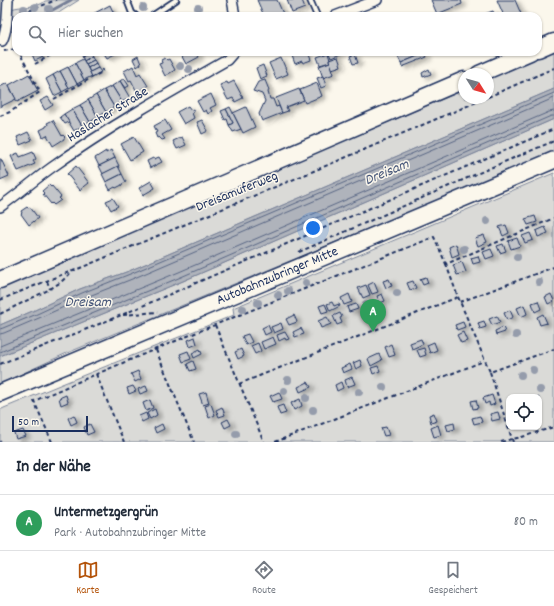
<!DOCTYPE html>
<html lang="de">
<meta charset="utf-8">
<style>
body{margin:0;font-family:Dekko,sans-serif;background:#f6f6f7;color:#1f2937}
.controls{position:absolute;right:12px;bottom:12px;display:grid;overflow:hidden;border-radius:8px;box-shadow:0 1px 3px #0004}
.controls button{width:36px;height:36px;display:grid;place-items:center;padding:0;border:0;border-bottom:1px solid #e0e1e3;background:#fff;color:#1f2937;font:20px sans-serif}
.compass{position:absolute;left:458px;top:68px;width:36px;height:36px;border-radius:50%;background:#fff;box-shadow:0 1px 3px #0004;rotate:127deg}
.scale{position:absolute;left:12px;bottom:10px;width:76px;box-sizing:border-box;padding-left:4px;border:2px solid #1b2f5e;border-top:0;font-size:11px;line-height:14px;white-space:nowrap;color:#1b2f5e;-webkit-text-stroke:3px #fbf7ec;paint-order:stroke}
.you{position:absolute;left:313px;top:228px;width:14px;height:14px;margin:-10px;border:3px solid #fff;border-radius:50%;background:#1a73e8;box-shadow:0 0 0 6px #1a73e833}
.badge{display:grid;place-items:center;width:26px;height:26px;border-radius:50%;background:#b45309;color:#fff;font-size:13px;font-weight:700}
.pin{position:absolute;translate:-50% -33px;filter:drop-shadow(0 1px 2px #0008)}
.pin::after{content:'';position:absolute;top:21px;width:14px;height:12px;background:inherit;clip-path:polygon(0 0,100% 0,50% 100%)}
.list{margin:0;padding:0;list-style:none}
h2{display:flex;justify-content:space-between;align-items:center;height:52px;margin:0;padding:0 16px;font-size:17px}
h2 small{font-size:13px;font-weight:400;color:#747a83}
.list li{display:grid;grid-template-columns:26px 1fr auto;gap:12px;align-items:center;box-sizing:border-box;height:56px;padding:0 16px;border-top:1px solid #e0e1e3}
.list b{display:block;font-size:15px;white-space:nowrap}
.list p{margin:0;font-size:13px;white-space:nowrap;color:#747a83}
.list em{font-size:13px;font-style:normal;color:#747a83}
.icon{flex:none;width:22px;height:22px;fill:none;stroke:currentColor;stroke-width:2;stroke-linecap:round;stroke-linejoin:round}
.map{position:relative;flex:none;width:554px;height:442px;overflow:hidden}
.search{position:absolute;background:#fff;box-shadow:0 1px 3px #0004;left:12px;right:12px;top:12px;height:44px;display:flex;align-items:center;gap:10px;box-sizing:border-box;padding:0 14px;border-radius:12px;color:#747a83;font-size:15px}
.sheet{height:108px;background:#fff}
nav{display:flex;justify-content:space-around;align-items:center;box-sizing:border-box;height:56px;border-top:1px solid #e0e1e3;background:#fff;font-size:11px;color:#747a83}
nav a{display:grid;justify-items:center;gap:2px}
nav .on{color:#b45309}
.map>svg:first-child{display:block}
.green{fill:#dadad7;stroke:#7a849a;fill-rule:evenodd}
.water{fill:#afb3bb;stroke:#747e96}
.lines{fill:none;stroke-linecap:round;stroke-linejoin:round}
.shore{stroke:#566483;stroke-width:1}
.stream{stroke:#747e96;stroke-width:3}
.building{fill:#c3c5c9;stroke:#1b2f5e;filter:url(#shadow)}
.lane-casing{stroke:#1b2f5e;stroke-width:8}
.street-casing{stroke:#1b2f5e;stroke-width:12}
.highway-casing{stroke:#1b2f5e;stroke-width:19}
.path{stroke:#1b2f5e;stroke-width:2;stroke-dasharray:4 3;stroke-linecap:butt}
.lane{stroke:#fbf7ec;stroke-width:4.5}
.street{stroke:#fbf7ec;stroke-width:9}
.highway{stroke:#fbf7ec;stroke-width:16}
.tree{fill:#959cab}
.labels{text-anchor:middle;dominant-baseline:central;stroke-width:3;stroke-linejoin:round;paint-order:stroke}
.street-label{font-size:14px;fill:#1b2f5e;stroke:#fbf7ec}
.water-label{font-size:15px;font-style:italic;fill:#47577a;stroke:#fbf7ec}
</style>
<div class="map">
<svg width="554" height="442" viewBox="0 0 554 442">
<defs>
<filter id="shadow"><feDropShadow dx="4.5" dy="2.5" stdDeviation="2" flood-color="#0004"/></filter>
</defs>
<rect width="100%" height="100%" fill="#fbf7ec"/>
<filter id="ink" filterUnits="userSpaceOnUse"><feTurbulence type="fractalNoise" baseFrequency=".025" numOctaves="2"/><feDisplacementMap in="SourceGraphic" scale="8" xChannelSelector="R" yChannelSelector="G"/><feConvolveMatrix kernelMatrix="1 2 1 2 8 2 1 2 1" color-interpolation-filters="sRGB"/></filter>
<g filter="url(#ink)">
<g class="green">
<path d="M0 0H3V19C6 16 9 11 12 9 19 5 38 9 45 1L53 0H79L60 12 50 16H16V29L0 38Z"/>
<polygon points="554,51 554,89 129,271 80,289 35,310 0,325 0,289 90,249 464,90 464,98 488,98 488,79"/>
<polygon points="554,119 554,152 67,353 0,384 0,356 183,281"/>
<path d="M554 173V442H0V410L4 408C80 376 157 346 234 315L233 308ZM509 397H539V427H509Z"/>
</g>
<polygon class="water" points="554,89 554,119 183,281 0,356 0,325 35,310 80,289 129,271"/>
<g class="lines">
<g class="shore">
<polyline points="0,329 3,328 37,314 82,293 130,274 554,93"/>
<polyline points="0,334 4,333 39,318 84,298 132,279 554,98"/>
<polyline points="0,346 179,272 549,112 554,111"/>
<polyline points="0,352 181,277 551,116 554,116"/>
</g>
<g class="stream">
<polyline points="36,16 47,13 71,0"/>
<polyline points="9,28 16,24"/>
</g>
</g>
<g class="building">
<polygon points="257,0 277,0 284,16 264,16"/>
<polygon points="287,0 302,0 305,8 292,13"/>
<polygon points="431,0 461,0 462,4 437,14"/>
<polygon points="497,0 515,0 521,14 515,16 504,16"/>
<polygon points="110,5 115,16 89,16"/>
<polygon points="493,11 495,16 479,16"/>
<polygon points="31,52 41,52 43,57 35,61"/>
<polygon points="90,52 92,56 84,61 82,56"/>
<polygon points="103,52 119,52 107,58"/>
<polygon points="183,52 197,52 199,57 186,64 180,53"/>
<polygon points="293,52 308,52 311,60 303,63 302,61 295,64 291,53"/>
<polygon points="332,52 342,52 343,53 331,58 329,53"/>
<polygon points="404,52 425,52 425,53 401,63 397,55"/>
<polygon points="328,53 330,60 329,60 330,62 320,65 317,57"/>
<polygon points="425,53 427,57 402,67 401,63"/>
<polygon points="355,54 358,63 353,64 350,56"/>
<polygon points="92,56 94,60 86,64 84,61"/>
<polygon points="138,56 141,64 137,67 133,59"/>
<polygon points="338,57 341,66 332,69 329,60"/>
<polygon points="165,58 167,60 169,59 175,70 165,76 159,64 162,63 161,60"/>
<polygon points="281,58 288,74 276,79 269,63"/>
<polygon points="83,59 92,76 84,80 75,63"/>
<polygon points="94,60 96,63 88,68 86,64"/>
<polygon points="330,62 334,74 323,78 319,66"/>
<polygon points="75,63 84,80 77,84 68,67"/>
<polygon points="96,63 98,68 90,72 88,68"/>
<polygon points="263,65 267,76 260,79 256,68"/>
<polygon points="133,66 137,75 140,73 148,86 137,92 131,80 129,81 124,71"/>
<polygon points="68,67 77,84 69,88 60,71"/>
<polygon points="98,68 101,72 92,77 90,72"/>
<polygon points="429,69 431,74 423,77 422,73"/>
<polygon points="60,71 69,88 62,92 53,75"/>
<polygon points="29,74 38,91 17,102 9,85"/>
<polygon points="53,75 62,92 54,96 46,79"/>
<polygon points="323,76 326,86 321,88 317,78"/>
<polygon points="124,78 129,86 125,88 120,81"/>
<polygon points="265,80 269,90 268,92 270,99 273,99 276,107 279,106 282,113 262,121 259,114 265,101 262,94 253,91 258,82"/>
<polygon points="120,81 130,98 122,102 112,86"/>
<polygon points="234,81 243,98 235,102 233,98 228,100 220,85 227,82 228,84"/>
<polygon points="7,83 16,99 0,107 0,87"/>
<polygon points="317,83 322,96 305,103 300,90"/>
<polygon points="112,86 122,102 114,107 104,90"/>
<polygon points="299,89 304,100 286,107 288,111 282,113 276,98"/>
<polygon points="104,90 114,107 106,112 96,95"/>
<polygon points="211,94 216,105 210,108 212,111 208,114 206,110 203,112 197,101"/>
<polygon points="96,95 106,112 98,117 88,100"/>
<polygon points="48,97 53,105 45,110 40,101"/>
<polygon points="88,100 98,117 90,122 80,105"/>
<polygon points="80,105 90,122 82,126 72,109"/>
<polygon points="188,106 191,110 193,109 194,112 192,113 194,118 184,124 177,112"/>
<polygon points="230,107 241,129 233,132 229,125 233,123 226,109"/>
<polygon points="246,107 255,127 243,133 233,113"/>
<polygon points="72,109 82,126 74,131 64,114"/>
<polygon points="226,109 233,123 229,125 227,119 225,120 221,111"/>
<polygon points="64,114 69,122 65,124 60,117"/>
<polygon points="53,120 62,136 63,135 65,137 64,138 64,139 53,146 47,135 43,137 40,130 46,127 46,126 48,125 47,123"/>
<polygon points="165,120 171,130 162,135 165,139 162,140 159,137 157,138 155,133 157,132 154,126"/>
<polygon points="202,120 208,131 202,134 197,122"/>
<polygon points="28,132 32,140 20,145 17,137"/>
<polygon points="134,137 143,152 130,160 121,144"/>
<polygon points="182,137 186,145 177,149 173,141"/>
<polygon points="111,150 115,158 99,166 95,158 106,151 106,153"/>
<polygon points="33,152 36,159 33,161 35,164 18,171 11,156 18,153 20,157"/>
<polygon points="159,157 162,162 150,168 147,161 153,158 154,159"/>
<polygon points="115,158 119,166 103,174 99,166"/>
<polygon points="0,159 1,159 9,176 0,180"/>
<polygon points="76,166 89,183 80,190 67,174"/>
<polygon points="118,166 122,174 106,182 102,174"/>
<polygon points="122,174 126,182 122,184 122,185 116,188 115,187 110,190 106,182"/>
<polygon points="151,181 155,188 143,195 139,188"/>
<polygon points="49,185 51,187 52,186 61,197 59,198 61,200 54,205 52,203 51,204 43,194 44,193 42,191"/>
<polygon points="113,198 118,206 111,210 106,201"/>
<polygon points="27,207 28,208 30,207 38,218 29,225 21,214 22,213 21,211"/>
<polygon points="535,216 537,222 528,225 525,219"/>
<polygon points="506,225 509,233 503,236 499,227"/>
<polygon points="545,227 548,233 538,237 536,231"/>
<polygon points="530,233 533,240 525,243 522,236"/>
<polygon points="484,235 487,242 478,246 475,238"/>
<polygon points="517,238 520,246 511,249 508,241"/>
<polygon points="456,244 459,254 452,257 449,247"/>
<polygon points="503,244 506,251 500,253 497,246"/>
<polygon points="491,249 494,256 486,259 483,252"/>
<polygon points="478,256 480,262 473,264 471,258"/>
<polygon points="462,262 466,272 457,275 453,265"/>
<polygon points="426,277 428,283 423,285 420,279"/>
<polygon points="389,279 392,286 386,288 383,281"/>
<polygon points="413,281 416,288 410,290 407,283"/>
<polygon points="374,282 378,292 372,294 368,285"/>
<polygon points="366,285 370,295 363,298 358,288"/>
<polygon points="349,294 352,302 344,305 341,298"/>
<polygon points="382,294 385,301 380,303 377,296"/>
<polygon points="551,294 554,301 548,304 545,297"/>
<polygon points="538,301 541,309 535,312 532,303"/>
<polygon points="332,302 334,306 339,304 340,306 330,311 327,304"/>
<polygon points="325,304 328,311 322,313 319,306"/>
<polygon points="356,304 358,309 349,312 347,307"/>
<polygon points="524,305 527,314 521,317 517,308"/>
<polygon points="510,310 513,317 507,320 504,313"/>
<polygon points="340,313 342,317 340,318 342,323 337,325 333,316"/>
<polygon points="543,314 547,323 540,325 537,317"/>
<polygon points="294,315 297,322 289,325 286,319"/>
<polygon points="497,316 500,322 492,325 489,319"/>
<polygon points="327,317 331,324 321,328 318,321"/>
<polygon points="484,321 486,327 480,329 478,323"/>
<polygon points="463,322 465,327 457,330 455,325"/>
<polygon points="281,323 283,329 274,333 271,327"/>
<polygon points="268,325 271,332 265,335 262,328"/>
<polygon points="503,327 505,332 496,335 495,331"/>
<polygon points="301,328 304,334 295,337 293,332"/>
<polygon points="285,332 289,339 286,340 285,338 279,341 277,335"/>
<polygon points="463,332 467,341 461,343 457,335"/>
<polygon points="248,334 252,342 246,345 242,336"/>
<polygon points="195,337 197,344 190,347 188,340"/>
<polygon points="273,337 276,344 264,349 261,342"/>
<polygon points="421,339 423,344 412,349 410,343"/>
<polygon points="434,342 437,350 430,353 427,345"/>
<polygon points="258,343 261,351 255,354 251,346"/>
<polygon points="391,344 395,355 389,357 385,347"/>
<polygon points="424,348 426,355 420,357 417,350"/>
<polygon points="200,349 202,354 194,358 192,353"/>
<polygon points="241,349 244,356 238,359 235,352"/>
<polygon points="188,351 191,359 183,362 180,354"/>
<polygon points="379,354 382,360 371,366 368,359"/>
<polygon points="360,360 362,366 356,369 353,363"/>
<polygon points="193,361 196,369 190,371 187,364"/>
<polygon points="350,364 352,369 343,373 341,368"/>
<polygon points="378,366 380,371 373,374 371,368"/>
<polygon points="138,371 141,379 135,382 131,374"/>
<polygon points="352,377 355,384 347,387 345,380"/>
<polygon points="308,382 311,387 300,392 298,387"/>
<polygon points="341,382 343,388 337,391 335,385"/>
<polygon points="133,386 136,391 129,394 127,388"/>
<polygon points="146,386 148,391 140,394 138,389"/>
<polygon points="206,392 209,403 203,405 199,394"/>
<polygon points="279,392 282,399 273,402 270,396"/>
<polygon points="66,395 68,402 61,405 59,398"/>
<polygon points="492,395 495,404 490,406 489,402 485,404 483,398"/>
<polygon points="300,399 302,406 294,410 291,403"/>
<polygon points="150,400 153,408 146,411 143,403"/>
<polygon points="476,400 478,408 473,409 471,401"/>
<polygon points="211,404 215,415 209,418 205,406"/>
<polygon points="283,405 286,413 280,415 277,407"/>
<polygon points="222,407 225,415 219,417 216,410"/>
<polygon points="155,409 157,415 150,419 147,413"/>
<polygon points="498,412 500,419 492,421 490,414"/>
<polygon points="146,413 148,419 142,422 139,416"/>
<polygon points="434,413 437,421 431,423 429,415"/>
<polygon points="74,415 77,422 71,425 68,418"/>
<polygon points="480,416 482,422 474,424 472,418"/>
<polygon points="228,419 231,425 225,428 222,422"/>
<polygon points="454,423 455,429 448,431 446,425"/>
<polygon points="90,424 94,432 87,435 84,427"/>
<polygon points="162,424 164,429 156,433 154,428"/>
<polygon points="438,425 441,435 434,437 431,428"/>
<polygon points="386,427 389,435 384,436 381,428"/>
<polygon points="23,430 26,436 16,439 14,433"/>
</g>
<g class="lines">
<g class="lane-casing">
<g id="lane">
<polyline points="127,0 132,13 136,16"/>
<polyline points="310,0 317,16"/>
<polyline points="152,16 176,0"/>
</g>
</g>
<g class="street-casing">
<g id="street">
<polyline points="232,0 235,16"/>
<polyline points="335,16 377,0"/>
<path d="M2 41C8 29 7 13 8 0"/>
<path d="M0 207C17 195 33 181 51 168 107 128 167 94 227 60L234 52"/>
</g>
</g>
<g class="highway-casing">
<g id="highway">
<polyline points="538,49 554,42"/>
<polyline points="479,74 530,52"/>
<polyline points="0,280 464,80"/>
<path id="s1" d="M0 393 554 160"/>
</g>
</g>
<g class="path">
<polyline points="16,16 56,0"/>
<polyline points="4,51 16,49"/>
<polyline points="35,64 56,52"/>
<polyline points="488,97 554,68"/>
<polyline points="54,99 102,72 103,69"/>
<polyline points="0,116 10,112 40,92 19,52"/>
<polyline points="299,252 497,165 554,141"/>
<polyline points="446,264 458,297 490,372 554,349"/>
<polyline points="47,281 50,289"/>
<polyline points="0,300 61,275 72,271"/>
<polyline points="460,302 554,267"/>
<polyline points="0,314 50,289 61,282 73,271 328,165 486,98"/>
<polyline points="123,315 158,312"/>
<polyline points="215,325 264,442"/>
<polyline points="156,350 194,442"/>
<polyline points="0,364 119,316 554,129"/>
<polyline points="490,372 513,442"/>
<polyline points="96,374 124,442"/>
<polyline points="239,384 458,297"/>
<polyline points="0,441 0,442"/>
<path d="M52 442 34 401C166 343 300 291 434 237L446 264 554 218"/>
<polyline points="275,442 484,361"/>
<polyline points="501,442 512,439 522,437 554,427"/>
</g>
<use href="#lane" class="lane"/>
<use href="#street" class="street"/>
<use href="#highway" class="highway"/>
</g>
<g class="tree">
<circle cx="35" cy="7" r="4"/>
<circle cx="143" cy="8" r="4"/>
<circle cx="198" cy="8" r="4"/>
<circle cx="24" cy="9" r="4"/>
<circle cx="49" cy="9" r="4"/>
<circle cx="180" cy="66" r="4"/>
<circle cx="189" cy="69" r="4"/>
<circle cx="487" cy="221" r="4"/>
<circle cx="464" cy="249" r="4"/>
<circle cx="517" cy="257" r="4"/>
<circle cx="539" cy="282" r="4"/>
<circle cx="306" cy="283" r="4"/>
<circle cx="288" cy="291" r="4"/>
<circle cx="397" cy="293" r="4"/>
<circle cx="278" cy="295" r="4"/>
<circle cx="258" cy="303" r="4"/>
<circle cx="366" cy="305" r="4"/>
<circle cx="243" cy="309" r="4"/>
<circle cx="516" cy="335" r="4"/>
<circle cx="533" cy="370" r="4"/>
<circle cx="521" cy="375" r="4"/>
<circle cx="288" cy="380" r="4"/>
<circle cx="383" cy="387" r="4"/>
<circle cx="540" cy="390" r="4"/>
<circle cx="284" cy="391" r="4"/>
<circle cx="359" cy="392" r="4"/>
<circle cx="306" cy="398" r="4"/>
<circle cx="313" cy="410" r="4"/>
<circle cx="236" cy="434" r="4"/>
</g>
</g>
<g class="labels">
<g class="street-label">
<text transform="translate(108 115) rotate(-32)">Haslacher Straße</text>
<text transform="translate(237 192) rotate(-22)">Dreisamuferweg</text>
<text stroke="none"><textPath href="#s1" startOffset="301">Autobahnzubringer Mitte</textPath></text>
</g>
<g class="water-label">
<text transform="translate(387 173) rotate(-23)">Dreisam</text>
<text x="88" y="303">Dreisam</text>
</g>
</g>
</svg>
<div class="controls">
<button><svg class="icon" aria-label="locate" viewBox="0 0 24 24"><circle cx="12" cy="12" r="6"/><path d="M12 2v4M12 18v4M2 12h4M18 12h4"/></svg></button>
</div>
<svg class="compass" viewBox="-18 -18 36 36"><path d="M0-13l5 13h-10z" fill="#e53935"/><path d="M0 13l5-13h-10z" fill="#747a83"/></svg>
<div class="scale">50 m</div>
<div class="you"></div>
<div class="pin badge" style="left:373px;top:332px;background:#2e9e5b">A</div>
<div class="search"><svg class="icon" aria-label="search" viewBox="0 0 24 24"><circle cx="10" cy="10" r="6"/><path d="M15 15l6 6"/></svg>Hier suchen</div>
</div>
<section class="sheet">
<h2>In der Nähe<small></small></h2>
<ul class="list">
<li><span class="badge" style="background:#2e9e5b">A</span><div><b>Untermetzgergrün</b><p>Park · Autobahnzubringer Mitte</p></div><em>80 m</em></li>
</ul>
</section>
<nav>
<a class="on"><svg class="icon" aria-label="map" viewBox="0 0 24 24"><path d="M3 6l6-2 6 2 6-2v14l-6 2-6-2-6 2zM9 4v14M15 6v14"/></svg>Karte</a>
<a><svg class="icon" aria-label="directions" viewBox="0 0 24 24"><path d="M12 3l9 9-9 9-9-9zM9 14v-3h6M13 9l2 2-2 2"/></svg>Route</a>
<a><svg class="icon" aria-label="saved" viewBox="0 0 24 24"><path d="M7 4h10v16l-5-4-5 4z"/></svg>Gespeichert</a>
</nav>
